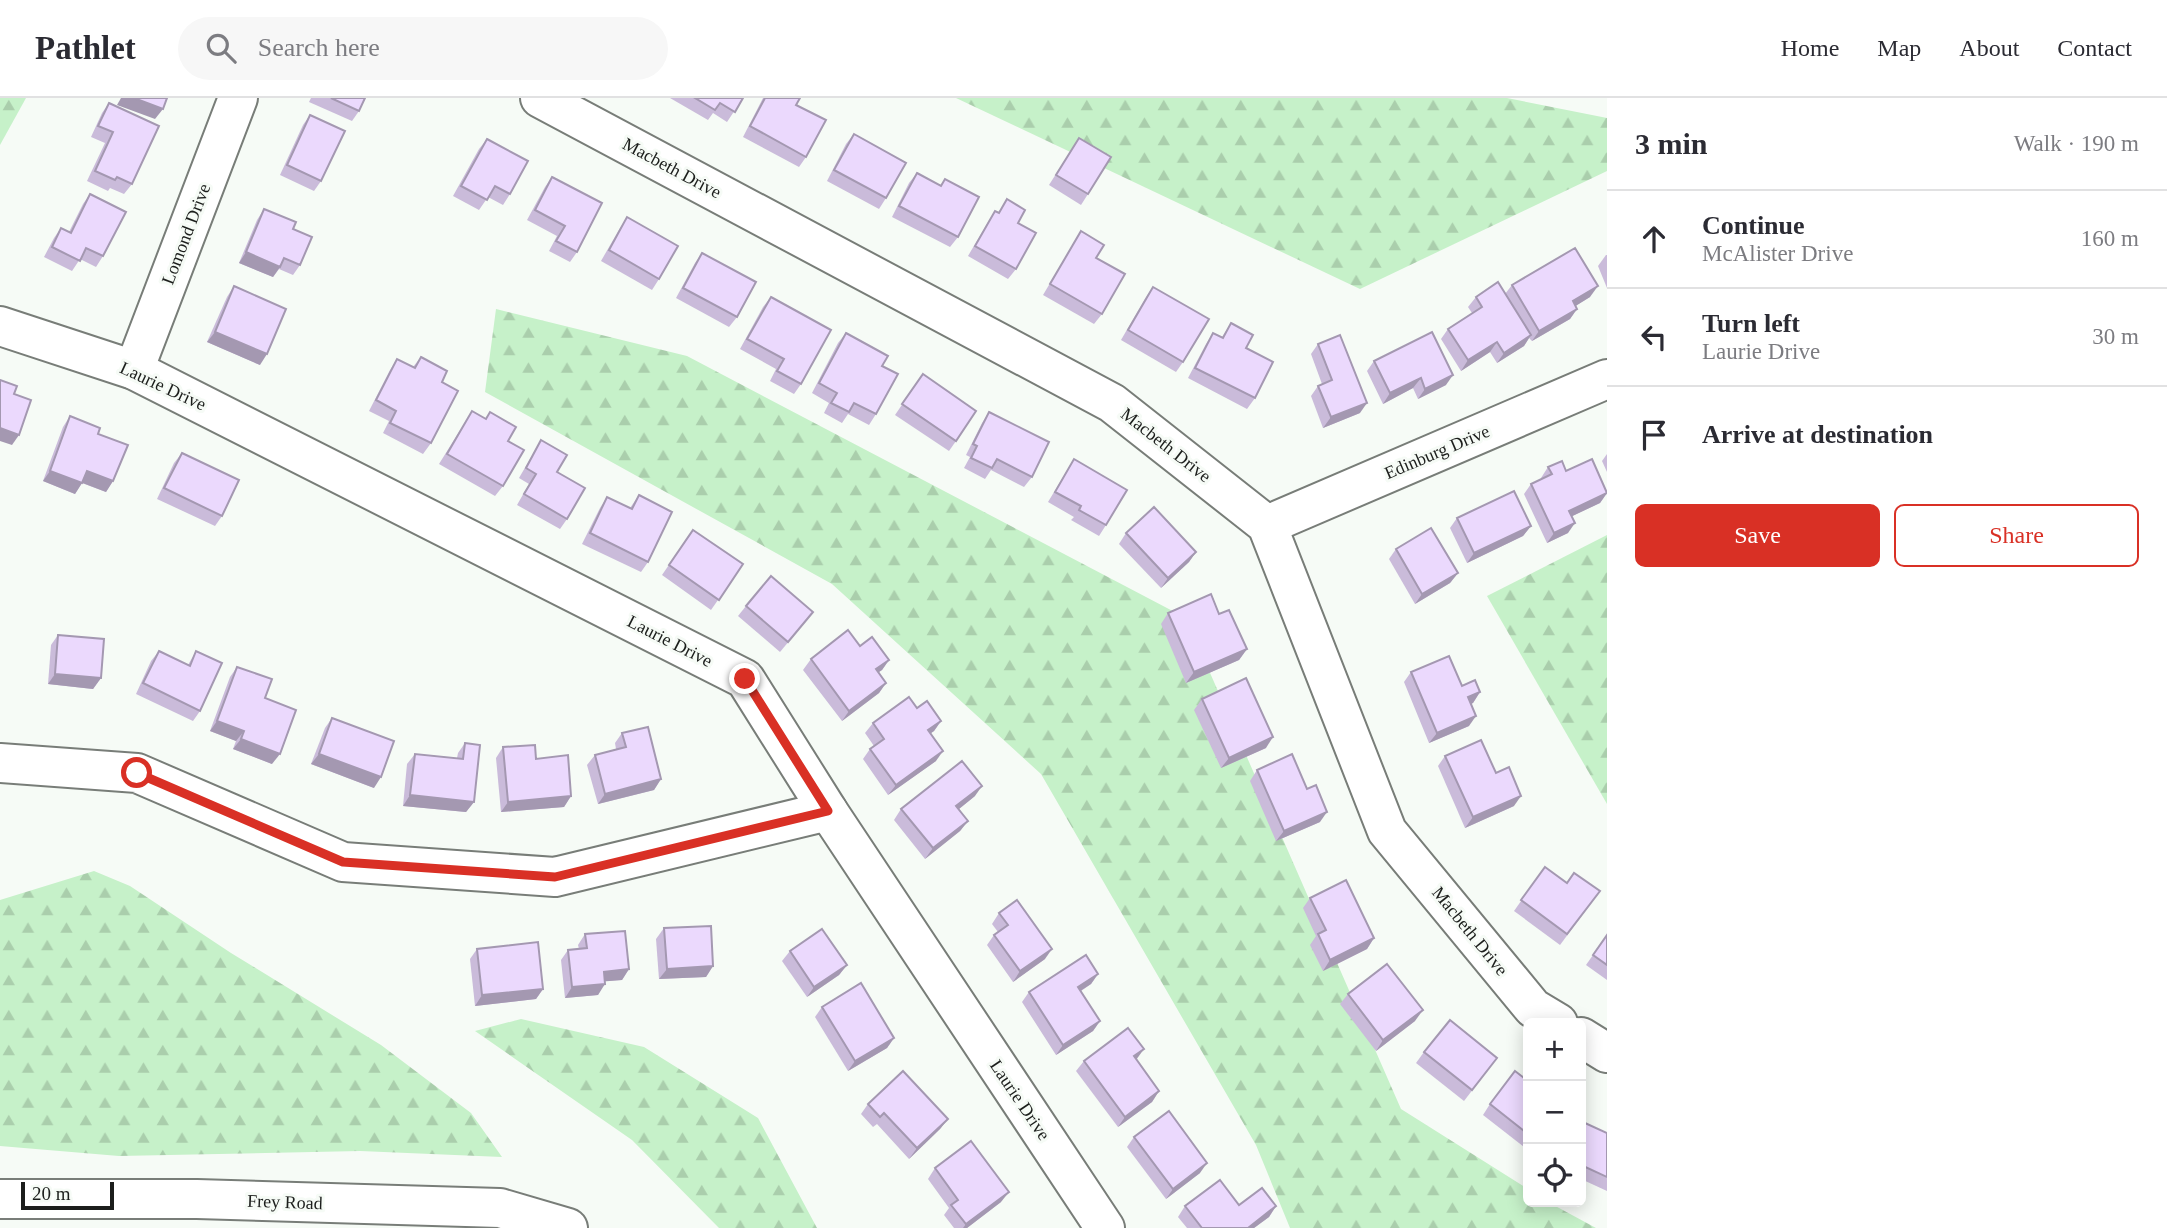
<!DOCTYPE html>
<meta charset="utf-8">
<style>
body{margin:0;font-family:"Times New Roman",serif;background:#f7f7f7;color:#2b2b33}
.controls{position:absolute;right:21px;bottom:21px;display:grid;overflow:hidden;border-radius:10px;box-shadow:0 4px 18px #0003}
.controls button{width:63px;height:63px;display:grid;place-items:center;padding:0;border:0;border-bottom:2px solid #e1e1e2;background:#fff;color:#2b2b33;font:35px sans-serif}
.scale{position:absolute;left:21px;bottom:18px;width:93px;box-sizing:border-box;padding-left:7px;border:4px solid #1c1e1c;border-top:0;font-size:19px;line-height:24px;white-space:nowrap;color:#1c1e1c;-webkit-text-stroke:5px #f6fbf6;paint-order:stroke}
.stop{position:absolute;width:21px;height:21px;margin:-16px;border:5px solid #d93025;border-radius:50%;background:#fff}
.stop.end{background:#d93025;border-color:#fff;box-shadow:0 2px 7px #0008}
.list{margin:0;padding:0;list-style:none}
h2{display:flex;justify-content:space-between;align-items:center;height:91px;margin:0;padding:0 28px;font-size:30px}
h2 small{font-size:23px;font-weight:400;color:#7c7c81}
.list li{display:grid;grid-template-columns:46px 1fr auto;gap:21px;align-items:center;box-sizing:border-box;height:98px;padding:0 28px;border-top:2px solid #e1e1e2}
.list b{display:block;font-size:26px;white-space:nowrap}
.list p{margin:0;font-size:23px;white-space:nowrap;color:#7c7c81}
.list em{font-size:23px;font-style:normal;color:#7c7c81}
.actions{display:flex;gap:14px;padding:21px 28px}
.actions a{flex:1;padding:16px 0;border:2px solid #d93025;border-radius:10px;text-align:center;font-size:24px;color:#d93025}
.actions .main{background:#d93025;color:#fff}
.icon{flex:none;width:38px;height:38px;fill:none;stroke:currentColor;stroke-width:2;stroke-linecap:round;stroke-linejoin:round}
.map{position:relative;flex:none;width:1607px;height:1130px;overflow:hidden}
header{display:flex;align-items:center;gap:42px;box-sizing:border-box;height:98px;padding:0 35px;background:#fff;border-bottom:2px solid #e1e1e2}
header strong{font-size:33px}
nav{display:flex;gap:38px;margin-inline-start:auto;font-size:24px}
.search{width:490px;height:63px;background:#f7f7f7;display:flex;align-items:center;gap:18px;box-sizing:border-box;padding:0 24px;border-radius:38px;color:#7c7c81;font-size:26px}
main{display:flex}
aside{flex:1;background:#fff}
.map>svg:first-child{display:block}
.forest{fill:url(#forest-firs)}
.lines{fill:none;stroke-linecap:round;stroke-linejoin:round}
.minor-casing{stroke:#787d78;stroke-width:42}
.minor{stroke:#fff;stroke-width:38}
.wall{fill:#cabbda}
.shaded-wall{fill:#a498b1}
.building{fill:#ebd9fd;stroke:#a498b1;stroke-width:2}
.route{stroke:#d93025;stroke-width:9}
.labels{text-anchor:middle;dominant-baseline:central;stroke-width:6;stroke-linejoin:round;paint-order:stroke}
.street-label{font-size:18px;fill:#1c1e1c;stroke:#f6fbf6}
</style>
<header>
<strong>Pathlet</strong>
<div class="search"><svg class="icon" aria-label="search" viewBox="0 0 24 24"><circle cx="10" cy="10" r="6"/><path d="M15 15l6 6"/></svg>Search here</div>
<nav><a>Home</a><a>Map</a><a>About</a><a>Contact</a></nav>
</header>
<main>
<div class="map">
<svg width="1607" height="1130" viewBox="0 0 1607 1130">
<defs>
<pattern id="forest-firs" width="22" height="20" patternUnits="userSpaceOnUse" patternTransform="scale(1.75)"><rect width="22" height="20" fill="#c6f1c9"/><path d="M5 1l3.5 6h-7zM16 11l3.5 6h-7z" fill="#aaceac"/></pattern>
</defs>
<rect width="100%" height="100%" fill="#f6fbf6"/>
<g class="forest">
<polygon points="0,0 26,0 0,47"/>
<polygon points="956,0 1507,0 1607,20 1607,73 1360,191"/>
<polygon points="496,211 687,258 1186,520 1401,1011 1528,1091 1528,1104 1548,1104 1596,1130 1290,1130 1256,1047 1041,676 832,486 485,294"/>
<polygon points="1607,437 1607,706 1487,498"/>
<polygon points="94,773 130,788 231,855 381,947 471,1015 502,1059 360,1053 119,1058 0,1048 0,802"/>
<polygon points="521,921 644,949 758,1020 817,1130 719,1130 632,1042 475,933"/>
</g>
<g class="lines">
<g class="minor-casing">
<g id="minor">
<polyline points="540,0 1112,305 1267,427 1387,733 1533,910 1558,925"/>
<polyline points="0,228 134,272 745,581 828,713 1105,1130"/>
<polyline points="134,272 238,0"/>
<polyline points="1267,427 1607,281"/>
<polyline points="0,665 137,675 343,764 555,779 828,713"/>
<polyline points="1581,939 1607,955"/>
<polyline points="0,1101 197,1101 500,1110 568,1130"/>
</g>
</g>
<use href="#minor" class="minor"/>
</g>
<g class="wall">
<polygon points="311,0 365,0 359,13 352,23 309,4"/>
<polygon points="670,0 743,0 727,24 713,15 708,22"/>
<polygon points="763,0 800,0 796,7 806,59 799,69 743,39"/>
<polygon points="109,5 132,86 124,96 110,90 108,93 87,83 105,45 91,39 102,15"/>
<polygon points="310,17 321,83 314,93 280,77 303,27"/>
<polygon points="854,36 886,100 879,111 827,83 846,46"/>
<polygon points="1079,40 1088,96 1081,107 1049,87"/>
<polygon points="487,41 510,96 503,107 488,99 479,112 453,98 479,51"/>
<polygon points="917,75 940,88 945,81 958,139 950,149 892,119 909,85"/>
<polygon points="552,79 577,154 570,164 549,153 557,138 527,122 545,89"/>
<polygon points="90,96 103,158 96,169 80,161 72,173 44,159 54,140 61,130 69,134 83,106"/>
<polygon points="1007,101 1018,125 1016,171 1008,181 968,158 988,124 995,113 998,115"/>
<polygon points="264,111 293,131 300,167 293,177 279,171 273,179 239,165 257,122"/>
<polygon points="627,119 659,181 652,192 601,163 620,130"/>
<polygon points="1081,133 1096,160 1102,216 1094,226 1043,197"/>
<polygon points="702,155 737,219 729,229 676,200 695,165"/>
<polygon points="1606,157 1607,157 1607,190 1598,168"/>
<polygon points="1512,187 1590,199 1575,208 1577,211 1570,221 1532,243 1529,240 1524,248 1497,265 1490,254 1461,273 1441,241 1448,231 1472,215 1468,209 1476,199 1505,196"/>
<polygon points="234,188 260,267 207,244 227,199"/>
<polygon points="1153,189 1183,264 1176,274 1121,242 1146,199"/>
<polygon points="771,199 801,286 794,296 770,283 776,271 740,251 763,209"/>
<polygon points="1231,225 1246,250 1255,300 1247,311 1188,280 1206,246 1213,235 1222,239"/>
<polygon points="846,235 882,268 876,316 869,327 848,316 842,325 824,315 829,305 812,295 838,245"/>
<polygon points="1318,246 1360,315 1323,330 1311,298 1318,288 1322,286 1311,256"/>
<polygon points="421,259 442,284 431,345 423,356 383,335 389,323 369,313 390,272 397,261 413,269"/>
<polygon points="1374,263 1446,287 1418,301 1413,290 1383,306 1367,273"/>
<polygon points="923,276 956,343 949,353 895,317"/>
<polygon points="472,313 485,321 490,314 508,343 503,388 495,398 439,366"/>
<polygon points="989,314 1032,379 1024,389 991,372 985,381 964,370 970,359 966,357 982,325"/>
<polygon points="70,318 113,383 106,394 82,385 75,396 43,383 63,329"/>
<polygon points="541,342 557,374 567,421 560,431 517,407 529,386 519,380"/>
<polygon points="182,355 222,418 215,428 157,401 174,365"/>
<polygon points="1607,356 1607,374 1602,363"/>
<polygon points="1074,361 1106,427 1099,438 1071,422 1074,419 1048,404"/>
<polygon points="1548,369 1566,373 1607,393 1607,395 1600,405 1572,418 1568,435 1547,445 1524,396 1531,386 1542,381 1541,380"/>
<polygon points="639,397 648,464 641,474 582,446 600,410 607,399 630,410"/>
<polygon points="1457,420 1531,428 1523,438 1467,465 1450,430"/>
<polygon points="693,432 743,466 711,512 662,477"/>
<polygon points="1126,435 1196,454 1189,464 1161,490 1119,446"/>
<polygon points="1396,451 1458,475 1450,485 1415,506 1389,461"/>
<polygon points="746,508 805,524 780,554 738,518"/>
<polygon points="1168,515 1247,551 1239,562 1186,585 1161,526"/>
<polygon points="58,537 101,580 93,591 48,586 51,547"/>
<polygon points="860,548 889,562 882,572 878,574 886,585 879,595 842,623 803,572 811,561"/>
<polygon points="159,553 188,567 196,553 200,613 193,623 136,596 151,563"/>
<polygon points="237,569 265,600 272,666 233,651 236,643 210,633 230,579"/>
<polygon points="1411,574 1462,588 1480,594 1473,605 1471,606 1469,628 1429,645 1404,584"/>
<polygon points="1202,601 1266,650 1221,670 1194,612"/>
<polygon points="917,610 941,623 934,633 931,635 936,663 888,697 863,661 870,651 874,648 865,635 873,625"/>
<polygon points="332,620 374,690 311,666 325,630"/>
<polygon points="622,635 661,681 654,692 598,706 587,667 595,657 616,651 615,645"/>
<polygon points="465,645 474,704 466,714 403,708 407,666 415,656 457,660 458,655"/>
<polygon points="503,649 536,661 571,698 564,709 501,714 496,660"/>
<polygon points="1445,658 1514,708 1465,730 1438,668"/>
<polygon points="1257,672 1320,724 1276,743 1250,683"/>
<polygon points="975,698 959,711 968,723 960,733 925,761 894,722 901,711"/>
<polygon points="1545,769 1592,804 1560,847 1514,813"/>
<polygon points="1310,800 1374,840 1367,851 1323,873 1310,847 1316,838 1303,810"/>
<polygon points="999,815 1045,861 1013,884 987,847 994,837 998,834 992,826"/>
<polygon points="664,830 713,868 706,879 659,881 656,841"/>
<polygon points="585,836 629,871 622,882 605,883 598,897 565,900 561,862 568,852 579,851 578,847"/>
<polygon points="1607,837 1607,882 1586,867"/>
<polygon points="477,851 543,891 536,901 475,908 470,861"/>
<polygon points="790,853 847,867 839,877 807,899 782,863"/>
<polygon points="1098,876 1091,886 1081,893 1100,923 1093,933 1056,957 1022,904 1029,894"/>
<polygon points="1348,896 1415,923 1376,953 1340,906"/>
<polygon points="822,909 894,940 887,950 848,973 815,919"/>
<polygon points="1424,954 1497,960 1464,1003 1416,965"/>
<polygon points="1136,962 1159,993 1152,1004 1118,1029 1076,973 1084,963"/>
<polygon points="1528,983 1528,1052 1483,1017 1490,1006"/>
<polygon points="868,1006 948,1021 940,1031 909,1061 877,1026 873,1029 861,1016"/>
<polygon points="1585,1025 1607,1035 1607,1093 1581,1081 1581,1030"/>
<polygon points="1134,1039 1200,1075 1166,1101 1127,1049"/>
<polygon points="935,1070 1001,1104 967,1130 954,1130 944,1117 949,1110 928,1081"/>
<polygon points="1185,1108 1276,1108 1269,1119 1254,1130 1187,1130 1178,1119"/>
</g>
<g class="shaded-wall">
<polygon points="121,0 134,0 163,11 155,21 117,7"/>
<polygon points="246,154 280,169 273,179 239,165"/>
<polygon points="1598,188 1590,199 1566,214 1573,203"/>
<polygon points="1577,211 1570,221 1532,243 1539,233"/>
<polygon points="215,234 267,256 260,267 207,244"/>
<polygon points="1531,237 1524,248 1497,265 1504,255"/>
<polygon points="1497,244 1490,254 1461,273 1468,262"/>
<polygon points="1453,277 1446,287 1418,301 1425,291"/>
<polygon points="1421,280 1413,290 1383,306 1390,295"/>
<polygon points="1367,305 1360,315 1323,330 1331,319"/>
<polygon points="0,330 19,337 12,347 0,343"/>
<polygon points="50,373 82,385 75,396 43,383"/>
<polygon points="87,373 113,383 106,394 80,384"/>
<polygon points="1607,395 1600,405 1562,423 1569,413"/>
<polygon points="1575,425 1568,435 1547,445 1554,435"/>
<polygon points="1531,428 1523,438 1467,465 1474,455"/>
<polygon points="1196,454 1189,464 1161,490 1168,480"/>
<polygon points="1458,475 1450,485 1415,506 1422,496"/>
<polygon points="1247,551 1239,562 1186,585 1194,574"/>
<polygon points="889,562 882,572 869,581 876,571"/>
<polygon points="55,576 101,580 93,591 48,586"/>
<polygon points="886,585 879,595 842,623 849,613"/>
<polygon points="1480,594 1473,605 1461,610 1468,599"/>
<polygon points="1476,618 1469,628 1429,645 1437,635"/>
<polygon points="217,623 244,633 236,643 210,633"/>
<polygon points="941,623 934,633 921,642 928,632"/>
<polygon points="1273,639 1266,650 1221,670 1229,660"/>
<polygon points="241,641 280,656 272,666 233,651"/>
<polygon points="943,653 936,663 888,697 896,687"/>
<polygon points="319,656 381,679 374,690 311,666"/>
<polygon points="661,681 654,692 598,706 605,696"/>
<polygon points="982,688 975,698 949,719 956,708"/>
<polygon points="410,697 474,704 466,714 403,708"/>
<polygon points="571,698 564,709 501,714 508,704"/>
<polygon points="1521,698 1514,708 1465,730 1473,719"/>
<polygon points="1327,714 1320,724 1276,743 1284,733"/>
<polygon points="968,723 960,733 925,761 933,750"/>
<polygon points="1374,840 1367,851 1323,873 1330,862"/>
<polygon points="1052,851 1045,861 1013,884 1020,873"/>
<polygon points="847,867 839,877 807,899 814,889"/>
<polygon points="713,868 706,879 659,881 667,871"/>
<polygon points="629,871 622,882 597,884 604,874"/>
<polygon points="1098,876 1091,886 1071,899 1078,889"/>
<polygon points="605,886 598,897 565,900 572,889"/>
<polygon points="543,891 536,901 475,908 482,897"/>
<polygon points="1423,912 1415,923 1376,953 1383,942"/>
<polygon points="1100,923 1093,933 1056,957 1063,947"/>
<polygon points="894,940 887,950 848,973 855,963"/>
<polygon points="1144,951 1136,962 1134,958"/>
<polygon points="1159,993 1152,1004 1118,1029 1125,1019"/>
<polygon points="948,1021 940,1031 909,1061 917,1050"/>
<polygon points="1207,1065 1200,1075 1166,1101 1173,1091"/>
<polygon points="1009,1094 1001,1104 967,1130 963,1130 966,1126"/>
<polygon points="1276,1108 1269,1119 1254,1130 1248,1130"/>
</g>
<g class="building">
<polygon points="134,0 167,0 163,11"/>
<polygon points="331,0 365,0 359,13"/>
<polygon points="695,0 743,0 735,14 720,5 715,12"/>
<polygon points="765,0 800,0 796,7 826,22 806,59 750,28"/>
<polygon points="109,5 159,28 132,86 117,79 115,82 95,73 113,34 98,28"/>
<polygon points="310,17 345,33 321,83 287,67"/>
<polygon points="854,36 906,65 886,100 834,72"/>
<polygon points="1079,40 1111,59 1088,96 1056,77"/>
<polygon points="487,41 528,63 510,96 495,88 487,102 461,88"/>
<polygon points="917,75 941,88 945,81 979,99 958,139 899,108"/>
<polygon points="552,79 602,105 577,154 556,143 565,128 535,112"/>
<polygon points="90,96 126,114 103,158 86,150 80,163 52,149 61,130 71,135"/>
<polygon points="1007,101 1025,112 1018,125 1036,135 1016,171 975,148 995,113 999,115"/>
<polygon points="264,111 296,124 293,131 312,139 300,167 284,160 280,169 246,154"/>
<polygon points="627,119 678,148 659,181 609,152"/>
<polygon points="1081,133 1104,147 1096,160 1125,176 1102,216 1050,186"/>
<polygon points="1575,150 1598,188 1573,203 1577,211 1539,233 1512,187"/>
<polygon points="702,155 756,184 737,219 683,190"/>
<polygon points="1498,184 1531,237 1504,255 1497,244 1468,262 1448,231 1482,209 1476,199"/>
<polygon points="234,188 286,211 267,256 215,234"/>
<polygon points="1153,189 1209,221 1183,264 1128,232"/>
<polygon points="771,199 831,232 801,286 777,273 784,261 747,241"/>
<polygon points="1231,225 1253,237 1246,250 1273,264 1255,300 1195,270 1213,235 1223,240"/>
<polygon points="1432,234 1453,277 1425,291 1421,280 1390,295 1374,263"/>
<polygon points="846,235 888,258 882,268 898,276 876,316 854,305 849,314 831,305 837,295 819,285"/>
<polygon points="1340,237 1367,305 1331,319 1318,288 1332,282 1318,246"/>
<polygon points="421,259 447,273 442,284 458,293 431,345 390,325 396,313 376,302 397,261 415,270"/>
<polygon points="923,276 976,313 956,343 902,306"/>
<polygon points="0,282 17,288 14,296 31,302 19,337 0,330"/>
<polygon points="472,313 486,321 490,314 516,329 508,343 524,352 503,388 447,356"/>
<polygon points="989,314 1049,344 1032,379 997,361 992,370 971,360 977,348 973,346"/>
<polygon points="70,318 100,330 98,336 128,347 113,383 87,373 82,385 50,373"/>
<polygon points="541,342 567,357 557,374 585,390 567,421 524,396 536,376 526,370"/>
<polygon points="182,355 239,382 222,418 164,390"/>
<polygon points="1074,361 1127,392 1106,427 1079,412 1081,408 1055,394"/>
<polygon points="1592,361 1607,395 1569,413 1575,425 1554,435 1531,386 1552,376 1548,369 1562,363 1566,373"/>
<polygon points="1514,393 1531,428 1474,455 1457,420"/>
<polygon points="639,397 672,414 648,464 590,435 607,399 632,411"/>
<polygon points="1154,409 1196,454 1168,480 1126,435"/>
<polygon points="1431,430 1458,475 1422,496 1396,451"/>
<polygon points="693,432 743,466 719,502 669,467"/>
<polygon points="771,478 813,514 788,544 746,508"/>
<polygon points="1211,496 1219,516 1229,512 1247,551 1194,574 1168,515"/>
<polygon points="848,532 860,548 872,539 889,562 876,571 886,585 849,613 811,561"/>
<polygon points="58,537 104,541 101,580 55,576"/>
<polygon points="159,553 190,568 196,553 222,565 200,613 143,585"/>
<polygon points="1449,558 1462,588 1475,582 1480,594 1468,599 1476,618 1437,635 1411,574"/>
<polygon points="237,569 272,581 265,600 296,612 280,656 241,641 244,633 217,623"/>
<polygon points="1246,580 1273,639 1229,660 1202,601"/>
<polygon points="909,599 917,610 927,603 941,623 928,632 943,653 896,687 870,651 884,641 873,625"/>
<polygon points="332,620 394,643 381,679 319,656"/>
<polygon points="648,629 661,681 605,696 595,657 626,649 622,635"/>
<polygon points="1481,642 1496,675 1509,669 1521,698 1473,719 1445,658"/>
<polygon points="465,645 480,647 474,704 410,697 415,656 463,661"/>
<polygon points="535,647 536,661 568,657 571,698 508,704 503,649"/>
<polygon points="1292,656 1307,691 1316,687 1327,714 1284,733 1257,672"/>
<polygon points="962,663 982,688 956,708 968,723 933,750 901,711"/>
<polygon points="1545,769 1567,785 1574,775 1600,793 1567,836 1521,802"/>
<polygon points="1346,782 1374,840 1330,862 1318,836 1326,832 1310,800"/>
<polygon points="1017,802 1052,851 1020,873 994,837 1008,827 999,815"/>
<polygon points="711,828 713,868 667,871 664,830"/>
<polygon points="822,831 847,867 814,889 790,853"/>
<polygon points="625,833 629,871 604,874 605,886 572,889 568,852 587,850 585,836"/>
<polygon points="1607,837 1607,867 1593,857"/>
<polygon points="538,844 543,891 482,897 477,851"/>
<polygon points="1086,857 1098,876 1078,889 1100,923 1063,947 1029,894"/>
<polygon points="1387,866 1423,912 1383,942 1348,896"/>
<polygon points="861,885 894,940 855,963 822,909"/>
<polygon points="1450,922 1497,960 1472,992 1424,954"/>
<polygon points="1128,930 1144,951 1134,958 1159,993 1125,1019 1084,963"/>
<polygon points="903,973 948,1021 917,1050 884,1015 880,1019 868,1006"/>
<polygon points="1515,973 1528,983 1528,1036 1490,1006"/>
<polygon points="1169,1013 1207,1065 1173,1091 1134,1039"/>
<polygon points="1585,1025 1607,1035 1607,1079 1581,1067 1581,1033"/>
<polygon points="971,1043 1009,1094 966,1126 951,1107 958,1102 935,1070"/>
<polygon points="1220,1082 1239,1107 1262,1090 1276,1108 1248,1130 1202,1130 1185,1108"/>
</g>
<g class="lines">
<polyline class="route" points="137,675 343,764 555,779 828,713 745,581"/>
</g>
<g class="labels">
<g class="street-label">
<text transform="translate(672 70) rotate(28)">Macbeth Drive</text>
<text transform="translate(186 136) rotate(-69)">Lomond Drive</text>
<text transform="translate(163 288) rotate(25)">Laurie Drive</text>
<text transform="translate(1166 347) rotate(38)">Macbeth Drive</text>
<text transform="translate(1437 354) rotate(-23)">Edinburg Drive</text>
<text transform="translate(670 543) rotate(27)">Laurie Drive</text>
<text transform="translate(1470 833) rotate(51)">Macbeth Drive</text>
<text transform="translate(1020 1002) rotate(56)">Laurie Drive</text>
<text transform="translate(285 1104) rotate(2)">Frey Road</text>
</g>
</g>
</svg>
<div class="controls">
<button>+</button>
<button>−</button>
<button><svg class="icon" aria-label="locate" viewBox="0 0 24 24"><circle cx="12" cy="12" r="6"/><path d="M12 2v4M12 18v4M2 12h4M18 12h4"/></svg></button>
</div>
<div class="scale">20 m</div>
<div class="stop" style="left:137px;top:675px"></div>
<div class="stop end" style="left:745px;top:581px"></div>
</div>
<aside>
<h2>3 min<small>Walk · 190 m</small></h2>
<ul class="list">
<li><svg class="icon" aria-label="ahead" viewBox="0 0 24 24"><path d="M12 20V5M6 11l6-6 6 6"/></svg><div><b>Continue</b><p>McAlister Drive</p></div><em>160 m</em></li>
<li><svg class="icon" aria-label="left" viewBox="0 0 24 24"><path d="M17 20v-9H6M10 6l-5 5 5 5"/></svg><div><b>Turn left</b><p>Laurie Drive</p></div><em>30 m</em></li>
<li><svg class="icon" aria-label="arrive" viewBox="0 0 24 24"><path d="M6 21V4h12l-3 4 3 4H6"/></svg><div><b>Arrive at destination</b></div></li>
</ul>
<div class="actions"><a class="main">Save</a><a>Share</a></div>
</aside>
</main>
